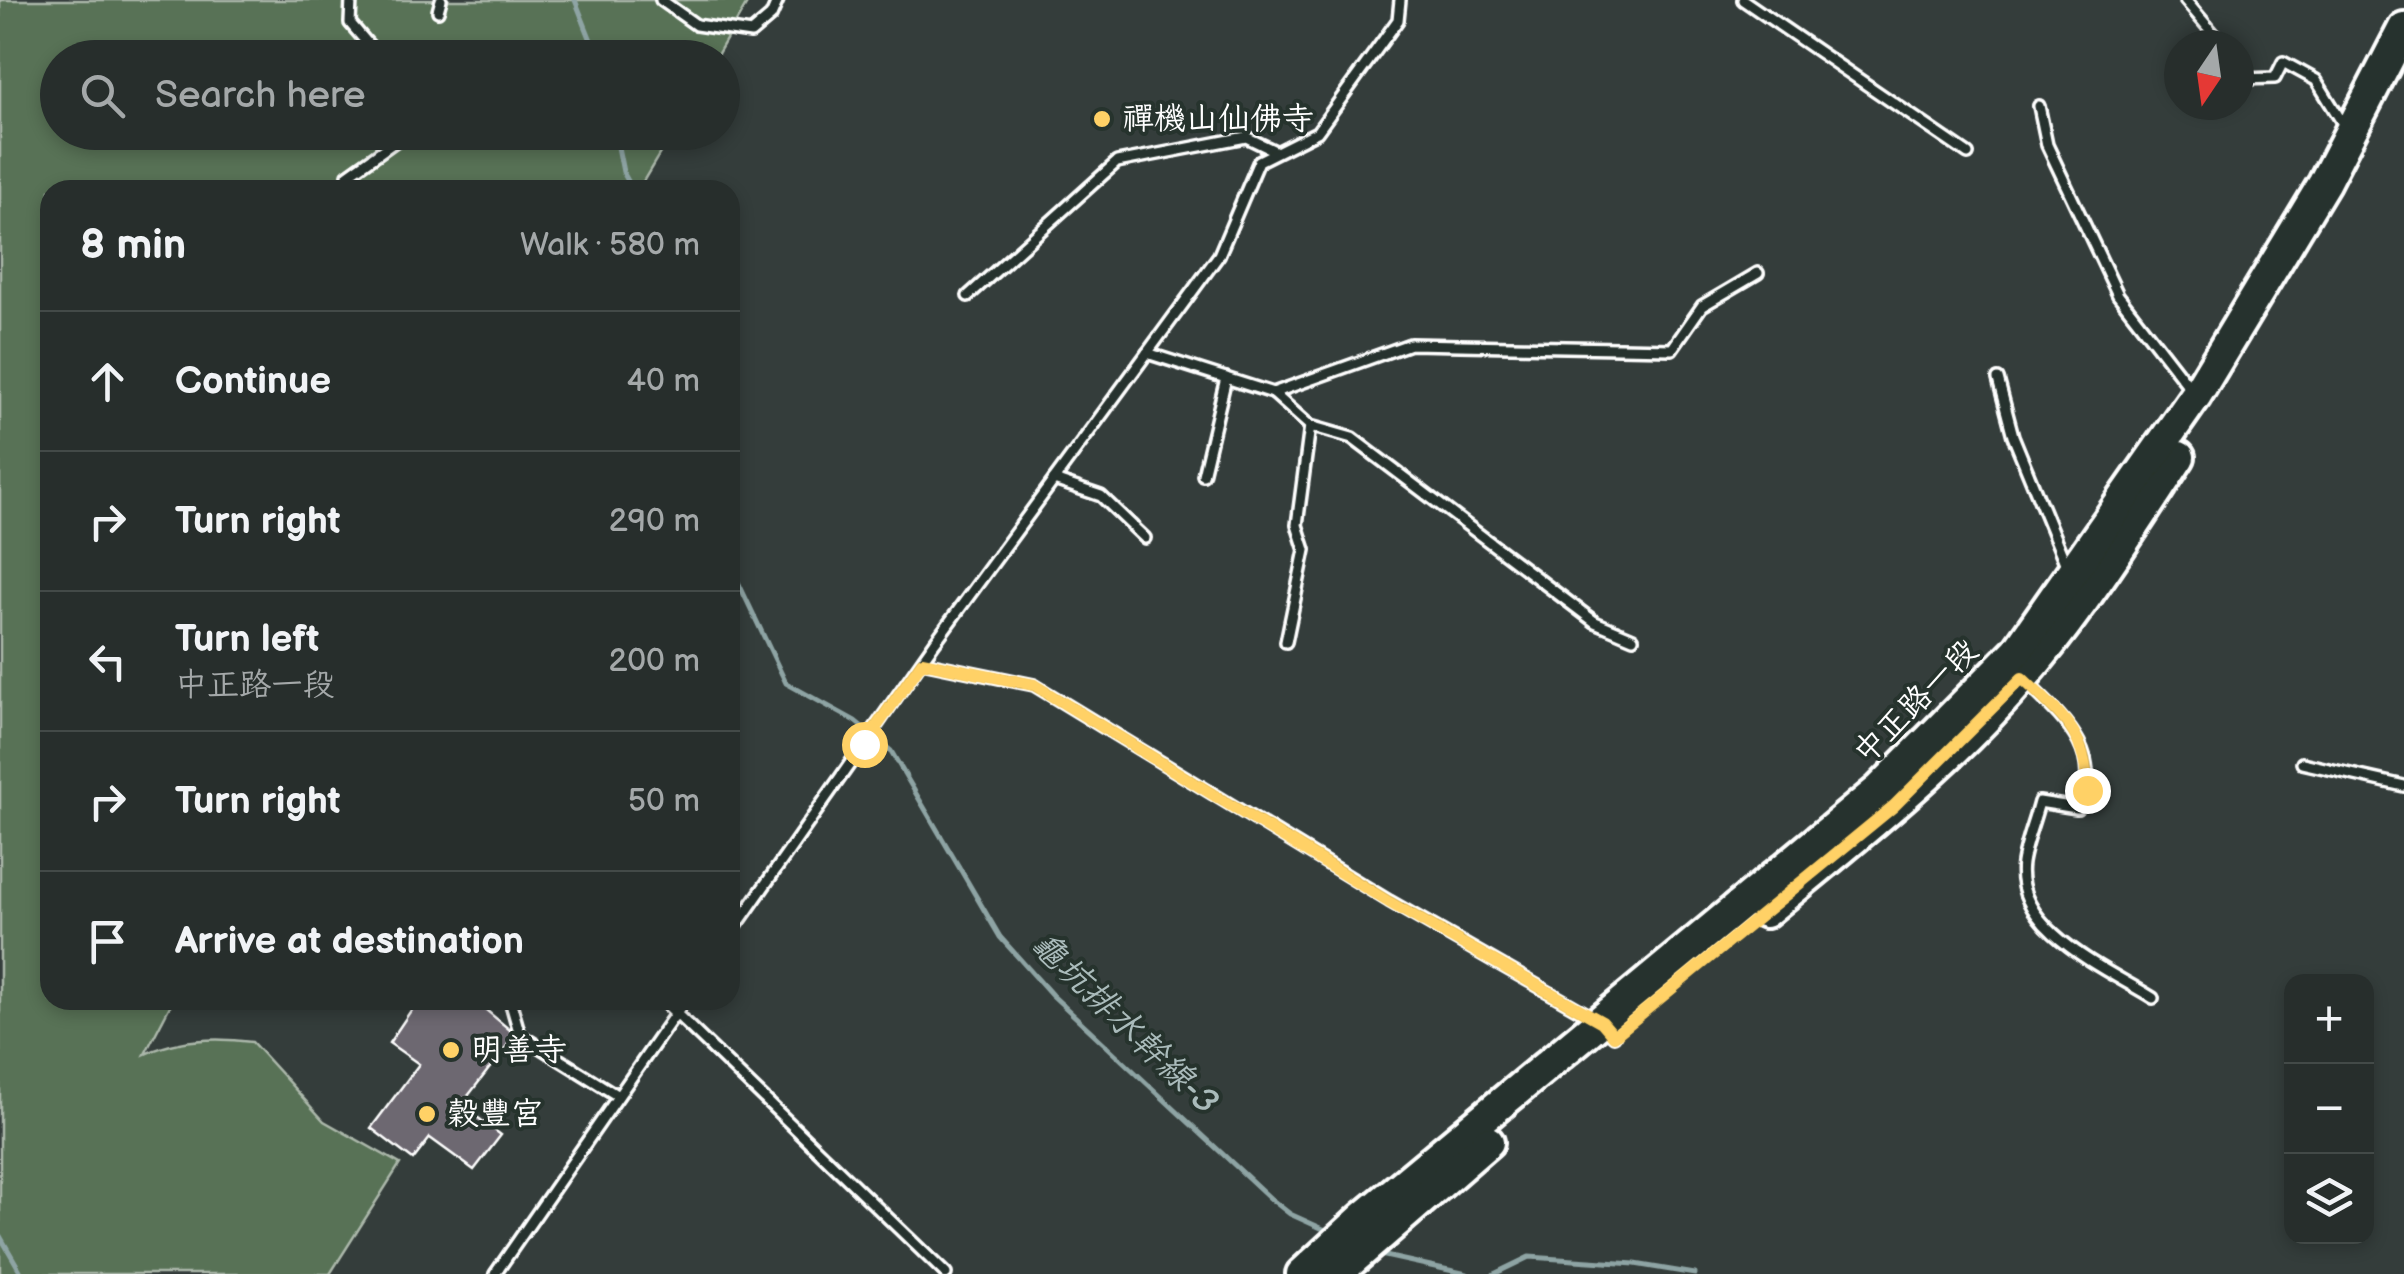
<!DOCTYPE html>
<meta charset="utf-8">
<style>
body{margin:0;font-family:"Balsamiq Sans","LXGW WenKai TC",sans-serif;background:#2f3634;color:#f1f3f6}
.controls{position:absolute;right:30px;bottom:30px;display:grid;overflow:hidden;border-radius:20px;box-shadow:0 5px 15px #0003}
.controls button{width:90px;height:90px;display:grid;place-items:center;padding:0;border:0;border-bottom:2px solid #434a48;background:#272e2c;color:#f1f3f6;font:50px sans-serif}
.compass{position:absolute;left:2164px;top:30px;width:90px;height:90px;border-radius:50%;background:#272e2c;box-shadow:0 5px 15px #0003;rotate:193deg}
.stop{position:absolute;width:30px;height:30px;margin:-22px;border:8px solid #ffd166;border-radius:50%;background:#fff}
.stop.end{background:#ffd166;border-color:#fff;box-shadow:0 2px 10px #0008}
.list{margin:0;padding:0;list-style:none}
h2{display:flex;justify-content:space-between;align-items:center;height:130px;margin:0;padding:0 40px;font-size:42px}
h2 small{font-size:32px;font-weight:400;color:#a4a8a9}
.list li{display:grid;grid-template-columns:65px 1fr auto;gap:30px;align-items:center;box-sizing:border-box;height:140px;padding:0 40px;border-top:2px solid #434a48}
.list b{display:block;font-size:38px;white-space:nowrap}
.list p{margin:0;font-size:32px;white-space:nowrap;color:#a4a8a9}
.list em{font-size:32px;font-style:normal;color:#a4a8a9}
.icon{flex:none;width:55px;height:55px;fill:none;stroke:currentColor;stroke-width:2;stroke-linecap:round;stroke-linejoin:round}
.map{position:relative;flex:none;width:2404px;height:1274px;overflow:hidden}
.search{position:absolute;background:#272e2c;box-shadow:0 5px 15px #0003;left:40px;top:40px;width:700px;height:110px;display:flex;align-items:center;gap:25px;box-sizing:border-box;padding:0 35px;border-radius:55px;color:#a4a8a9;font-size:38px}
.panel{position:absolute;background:#272e2c;box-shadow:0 5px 15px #0003;left:40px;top:180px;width:700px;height:830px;border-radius:30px}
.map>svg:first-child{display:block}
.green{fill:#587257;stroke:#acb8ab;stroke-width:2.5}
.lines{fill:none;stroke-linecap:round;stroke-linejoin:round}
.stream{stroke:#8ea4a4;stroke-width:5}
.building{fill:#6d6771;stroke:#fff;stroke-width:2.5}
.service-casing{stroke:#fff;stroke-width:16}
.primary-casing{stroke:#fff;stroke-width:38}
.service{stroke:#26332d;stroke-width:9}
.primary{stroke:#26332d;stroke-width:30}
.route{stroke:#ffd166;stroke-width:12}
.poi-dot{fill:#ffd166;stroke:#26332d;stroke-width:4}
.labels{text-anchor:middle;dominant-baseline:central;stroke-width:8;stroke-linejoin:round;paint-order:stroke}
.poi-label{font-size:32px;fill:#fff;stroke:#26332d;text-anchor:start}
.street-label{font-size:32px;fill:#fff;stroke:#26332d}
.water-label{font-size:35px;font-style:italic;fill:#abb;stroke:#26332d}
</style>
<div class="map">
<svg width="2404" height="1274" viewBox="0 0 2404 1274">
<rect width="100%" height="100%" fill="#343d3b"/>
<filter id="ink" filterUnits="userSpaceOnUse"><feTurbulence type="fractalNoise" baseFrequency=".01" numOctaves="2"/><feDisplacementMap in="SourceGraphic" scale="20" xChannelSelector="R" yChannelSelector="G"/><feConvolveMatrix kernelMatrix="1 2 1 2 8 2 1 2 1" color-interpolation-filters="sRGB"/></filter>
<g filter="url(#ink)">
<path class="green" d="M0 0H749L716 57 58 58V132L672 133 638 190H50V1000H173L145 1054C178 1039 216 1037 252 1042L324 1121 400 1164 330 1274H0Z"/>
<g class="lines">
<g class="stream">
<polyline points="575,0 598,58"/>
<polyline points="615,132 623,172 633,190"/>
<polyline points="730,565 786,683 855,721 891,751 1000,937 1052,995 1271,1199 1290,1214 1330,1232"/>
<polyline points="0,1236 22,1274"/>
<polyline points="1376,1254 1467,1274"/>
<polyline points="1494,1274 1529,1257 1635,1264 1695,1274"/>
</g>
</g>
<polygon class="building" points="418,1000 474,1000 510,1030 513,1038 461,1105 501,1135 474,1170 430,1138 413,1160 371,1128 419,1064 389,1043"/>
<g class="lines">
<g class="service-casing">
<g id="service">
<polyline points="351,0 350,23 380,58"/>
<polyline points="661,0 696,25 751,33 771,16 778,0"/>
<polyline points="1743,0 1968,154"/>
<polyline points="2185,0 2223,45"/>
<polyline points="438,11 441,0"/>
<polyline points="2239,79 2275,78 2283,62 2316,80 2345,127"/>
<polyline points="2039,106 2047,145 2118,295 2190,388"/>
<polyline points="348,175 408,132"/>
<polyline points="968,296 1117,162 1246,137 1275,151"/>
<polyline points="1147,353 1273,393 1410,344 1672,349 1702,306 1758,273"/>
<polyline points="1998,379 2013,436 2068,570"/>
<polyline points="1273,393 1310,426 1352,438 1595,622 1633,638"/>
<polyline points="1203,475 1226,378"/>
<polyline points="1054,480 1101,496 1145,538"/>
<polyline points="1286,642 1305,550 1297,525 1310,426"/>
<polyline points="922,662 1034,685 1389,901 1601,1022 1614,1036"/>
<path d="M2027 683C2063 718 2107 755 2077 808L2039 802C2034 822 2025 843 2022 863 2013 930 2107 969 2153 998"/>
<polyline points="2302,763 2404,786"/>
<polyline points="730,935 935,642 1219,255 1259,161 1317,132 1398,20 1400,0"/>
<polyline points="510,1000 520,1035 618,1096"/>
<polyline points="662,1000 946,1274"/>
<polyline points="495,1274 685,1000"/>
</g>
</g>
<g class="primary-casing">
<g id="primary">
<path d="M1765 912C1859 834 1957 758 2035 663 2088 599 2133 527 2179 457"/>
<polyline points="1302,1274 1364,1217 1880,789 2017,651 2196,395 2324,183 2404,28"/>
<polyline points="1336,1274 1488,1142"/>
</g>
</g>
<use href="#service" class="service"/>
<use href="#primary" class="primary"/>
</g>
</g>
<g class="lines" filter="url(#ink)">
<path class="route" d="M864 744 922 662 1034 685 1389 902 1602 1022 1614 1036 1894 806 2022 678C2060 715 2088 732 2087 790"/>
</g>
<g class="poi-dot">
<circle cx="1102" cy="119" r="10"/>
<circle cx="451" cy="1050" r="10"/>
<circle cx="427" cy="1114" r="10"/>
</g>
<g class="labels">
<g class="poi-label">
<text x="1122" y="119">禪機山仙佛寺</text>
<text x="471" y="1050">明善寺</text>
<text x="447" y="1114">穀豐宮</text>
</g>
<g class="street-label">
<text transform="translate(1916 702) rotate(-45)">中正路一段</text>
</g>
<g class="water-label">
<text transform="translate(1124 1023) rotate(44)">龜坑排水幹線-3</text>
</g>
</g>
</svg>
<div class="controls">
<button>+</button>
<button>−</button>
<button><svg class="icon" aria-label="layers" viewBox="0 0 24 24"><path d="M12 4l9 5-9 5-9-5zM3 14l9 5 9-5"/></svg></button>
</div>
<svg class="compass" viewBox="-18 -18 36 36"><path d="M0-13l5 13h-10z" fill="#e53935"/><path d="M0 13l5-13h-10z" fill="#a4a8a9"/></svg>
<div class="stop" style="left:864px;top:744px"></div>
<div class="stop end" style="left:2087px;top:790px"></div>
<div class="search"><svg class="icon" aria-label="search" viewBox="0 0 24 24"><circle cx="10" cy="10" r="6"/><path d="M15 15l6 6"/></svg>Search here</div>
<section class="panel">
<h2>8 min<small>Walk · 580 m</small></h2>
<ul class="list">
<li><svg class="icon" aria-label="ahead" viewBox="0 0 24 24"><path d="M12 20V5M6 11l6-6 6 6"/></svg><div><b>Continue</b></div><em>40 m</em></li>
<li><svg class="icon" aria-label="right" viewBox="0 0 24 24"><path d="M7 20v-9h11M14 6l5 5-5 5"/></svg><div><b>Turn right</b></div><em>290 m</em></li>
<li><svg class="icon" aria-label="left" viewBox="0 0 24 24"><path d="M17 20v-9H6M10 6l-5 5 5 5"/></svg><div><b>Turn left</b><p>中正路一段</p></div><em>200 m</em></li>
<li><svg class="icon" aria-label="right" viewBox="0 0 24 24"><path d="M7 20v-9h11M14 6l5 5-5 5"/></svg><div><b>Turn right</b></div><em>50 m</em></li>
<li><svg class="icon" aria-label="arrive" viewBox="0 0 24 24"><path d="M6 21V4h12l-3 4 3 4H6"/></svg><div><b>Arrive at destination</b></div></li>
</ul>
</section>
</div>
